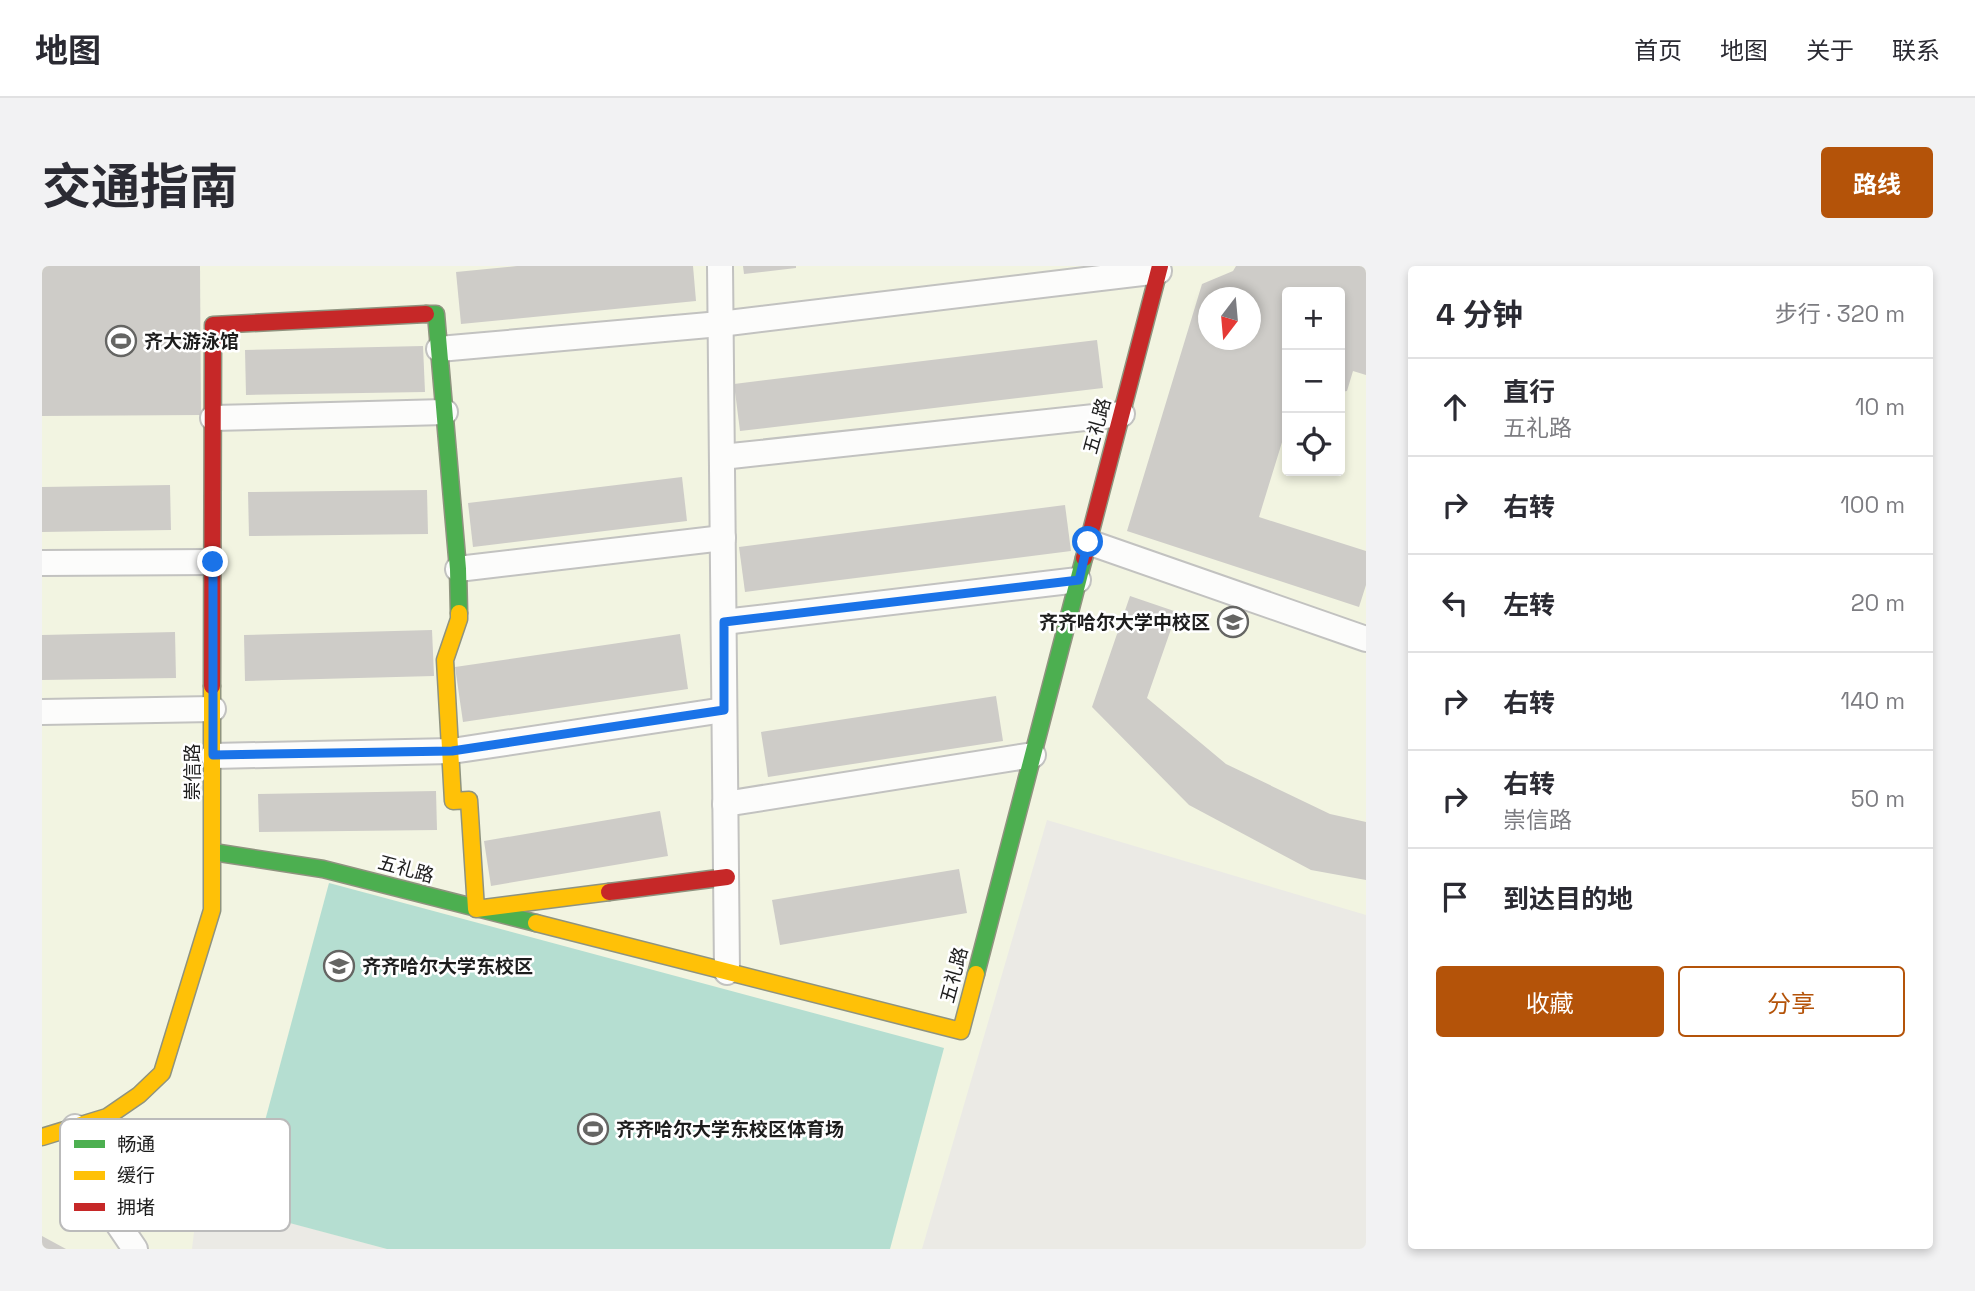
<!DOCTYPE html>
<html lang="zh">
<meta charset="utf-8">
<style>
body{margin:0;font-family:"Space Grotesk","Noto Sans SC",sans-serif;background:#f2f2f3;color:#2b2b33}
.controls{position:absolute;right:21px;top:21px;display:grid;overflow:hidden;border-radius:7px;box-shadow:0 4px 10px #0003}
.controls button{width:63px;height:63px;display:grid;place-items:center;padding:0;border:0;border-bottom:2px solid #e1e1e2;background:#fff;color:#2b2b33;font:35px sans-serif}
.compass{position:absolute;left:1156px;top:21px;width:63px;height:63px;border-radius:50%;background:#fff;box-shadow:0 4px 10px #0003;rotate:196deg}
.stop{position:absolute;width:21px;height:21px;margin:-16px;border:5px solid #1a73e8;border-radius:50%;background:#fff}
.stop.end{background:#1a73e8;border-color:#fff;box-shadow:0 2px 7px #0008}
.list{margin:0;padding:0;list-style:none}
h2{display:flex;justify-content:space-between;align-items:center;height:91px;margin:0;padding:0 28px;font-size:30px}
h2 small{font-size:23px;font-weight:400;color:#7c7c81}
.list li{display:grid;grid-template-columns:46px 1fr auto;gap:21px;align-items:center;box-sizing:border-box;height:98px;padding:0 28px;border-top:2px solid #e1e1e2}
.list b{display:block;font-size:26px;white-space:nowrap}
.list p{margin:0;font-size:23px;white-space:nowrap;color:#7c7c81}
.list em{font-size:23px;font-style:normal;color:#7c7c81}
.actions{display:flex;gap:14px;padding:21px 28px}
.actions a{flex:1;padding:16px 0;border:2px solid #b45309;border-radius:7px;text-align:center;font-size:24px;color:#b45309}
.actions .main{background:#b45309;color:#fff}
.icon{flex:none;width:38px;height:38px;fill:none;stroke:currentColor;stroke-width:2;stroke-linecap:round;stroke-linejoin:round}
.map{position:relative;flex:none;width:1324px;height:983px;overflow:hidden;border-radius:7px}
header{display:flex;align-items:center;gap:42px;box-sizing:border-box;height:98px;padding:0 35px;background:#fff;border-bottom:2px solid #e1e1e2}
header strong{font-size:33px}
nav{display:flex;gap:38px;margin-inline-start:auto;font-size:24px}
.intro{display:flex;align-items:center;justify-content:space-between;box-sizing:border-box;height:168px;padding:0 42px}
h1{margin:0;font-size:49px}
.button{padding:18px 32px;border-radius:7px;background:#b45309;color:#fff;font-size:24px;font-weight:700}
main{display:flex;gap:42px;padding:0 42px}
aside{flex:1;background:#fff;border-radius:7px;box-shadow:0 4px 10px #0003}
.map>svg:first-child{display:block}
.education{fill:#f2f4e1;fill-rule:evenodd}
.pitch{fill:#b5ded1}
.building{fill:#ceccc8;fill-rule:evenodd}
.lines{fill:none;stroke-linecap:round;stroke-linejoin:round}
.street-casing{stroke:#c2c2c0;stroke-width:28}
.fast-casing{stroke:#8f937f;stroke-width:19}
.slow-casing{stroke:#8f937f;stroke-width:19}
.jam-casing{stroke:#8f937f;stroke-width:19}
.street{stroke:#fcfcfb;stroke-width:24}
.fast{stroke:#4caf50;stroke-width:16}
.slow{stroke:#ffc107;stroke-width:16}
.jam{stroke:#c62828;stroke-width:16}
.route{stroke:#1a73e8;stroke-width:9}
.labels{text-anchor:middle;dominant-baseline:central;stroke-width:5;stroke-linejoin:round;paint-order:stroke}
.poi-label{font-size:19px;font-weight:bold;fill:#1d1d1d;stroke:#fff;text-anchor:start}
.street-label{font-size:19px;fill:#1d1d1d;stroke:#fff}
.key{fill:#fff;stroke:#bbb;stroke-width:2}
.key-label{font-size:19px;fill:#1d1d1d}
</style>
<header>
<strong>地图</strong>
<nav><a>首页</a><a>地图</a><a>关于</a><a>联系</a></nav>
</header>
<div class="intro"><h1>交通指南</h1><a class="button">路线</a></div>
<main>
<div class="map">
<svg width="1324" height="983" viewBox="0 0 1324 983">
<rect width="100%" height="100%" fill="#ebeae5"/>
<path class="education" d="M0 0H1324V649L1005 554 880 983H345L156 932 150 983H0ZM1245 26H1298V205H1245ZM1167 32H1209V74H1167Z"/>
<polygon class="pitch" points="287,617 902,782 848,983 345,983 199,944"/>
<g class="building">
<polygon points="0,0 158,0 159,149 0,150"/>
<polygon points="475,0 651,0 654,35 419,58 414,6"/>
<polygon points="701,0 754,0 754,2 702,8"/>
<path d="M1194 0H1324V109L1311 105 1305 125 1298 126V26H1245V160L1217 251 1324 285V319L1317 341 1085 265 1160 18 1191 5ZM1167 32H1209V74H1167Z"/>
<polygon points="1055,74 1061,122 698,165 692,118"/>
<polygon points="381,80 383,126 204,129 203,84"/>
<polygon points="640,211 645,255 431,281 426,237"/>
<polygon points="128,219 129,264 0,266 0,221"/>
<polygon points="385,224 386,268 207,270 206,226"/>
<polygon points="1023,239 1029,285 703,326 697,281"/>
<polygon points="1088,330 1135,346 1105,432 1184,498 1288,548 1324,556 1324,614 1269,604 1147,539 1050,441"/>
<polygon points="390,364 392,410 203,415 202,369"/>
<polygon points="133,366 134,412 0,414 0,369"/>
<polygon points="638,368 646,423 421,456 413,401"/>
<polygon points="954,430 961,475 726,511 719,466"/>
<polygon points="394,525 395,564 217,566 216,528"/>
<polygon points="618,545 626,590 449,620 442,575"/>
<polygon points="917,603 925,647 738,679 730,634"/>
<polygon points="0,970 24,983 0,983"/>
</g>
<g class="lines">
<g class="street-casing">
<g id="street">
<polyline points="678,0 685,706"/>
<polyline points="397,83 678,58 1117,5"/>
<polyline points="171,152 403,146"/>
<polyline points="680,191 1080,148"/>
<polyline points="1046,276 1324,373"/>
<polyline points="0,297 171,296"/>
<polyline points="416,303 681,272"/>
<polyline points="682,356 1036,314"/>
<polyline points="0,446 171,443"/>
<polyline points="171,490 410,485 682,444"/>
<polyline points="683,538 991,489"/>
<polyline points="33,861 55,927 93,983"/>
</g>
</g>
<g class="fast-casing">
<g id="fast">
<polyline points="384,48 394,48 416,303 417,347"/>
<polyline points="171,586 281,603 494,657"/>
<polyline points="934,708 1042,292"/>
</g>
</g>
<g class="slow-casing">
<g id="slow">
<polyline points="417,347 417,353 403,394 411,535 427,534 434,643 567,626"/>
<polyline points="494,657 919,765 934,708"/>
<polyline points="0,871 65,851 97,829 120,807 170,644 170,420"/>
</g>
</g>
<g class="jam-casing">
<g id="jam">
<polyline points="1042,292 1118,0"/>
<polyline points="170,420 171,59 384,48"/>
<polyline points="567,626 685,611"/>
</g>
</g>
<use href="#street" class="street"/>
<use href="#fast" class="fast"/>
<use href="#slow" class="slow"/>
<use href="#jam" class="jam"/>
</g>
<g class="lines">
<polyline class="route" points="171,296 171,489 410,485 682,444 682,356 1037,314 1046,276"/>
</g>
<defs>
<g id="stadium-ring" transform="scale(1.575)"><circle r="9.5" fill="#fff" stroke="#656563" stroke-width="1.5"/><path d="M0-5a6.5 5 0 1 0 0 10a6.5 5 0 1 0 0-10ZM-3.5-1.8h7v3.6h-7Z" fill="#656563"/></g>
<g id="university-ring" transform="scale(1.575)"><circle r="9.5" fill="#fff" stroke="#656563" stroke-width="1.5"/><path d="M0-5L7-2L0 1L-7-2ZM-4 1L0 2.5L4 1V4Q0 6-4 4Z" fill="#656563"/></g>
</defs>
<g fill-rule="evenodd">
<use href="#stadium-ring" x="79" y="75"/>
<use href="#university-ring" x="1191" y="356"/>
<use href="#university-ring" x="297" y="700"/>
<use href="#stadium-ring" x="551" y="863"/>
</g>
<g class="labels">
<g class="poi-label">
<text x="102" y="75">齐大游泳馆</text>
<text x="1168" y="356" text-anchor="end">齐齐哈尔大学中校区</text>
<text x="320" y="700">齐齐哈尔大学东校区</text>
<text x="574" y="863">齐齐哈尔大学东校区体育场</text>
</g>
<g class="street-label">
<text transform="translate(1055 160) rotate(-75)">五礼路</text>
<text transform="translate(150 506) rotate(-90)">崇信路</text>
<text transform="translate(364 603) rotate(15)">五礼路</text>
<text transform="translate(912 709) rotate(-75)">五礼路</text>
</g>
</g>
<rect x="18" y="853" width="230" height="112" rx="10" class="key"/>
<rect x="32" y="874" width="31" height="8" fill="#4caf50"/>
<rect x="32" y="905" width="31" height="9" fill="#ffc107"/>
<rect x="32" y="937" width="31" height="8" fill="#c62828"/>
<g class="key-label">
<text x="75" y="885">畅通</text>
<text x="75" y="916">缓行</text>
<text x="75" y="948">拥堵</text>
</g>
</svg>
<div class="controls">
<button>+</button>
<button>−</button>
<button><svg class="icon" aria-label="locate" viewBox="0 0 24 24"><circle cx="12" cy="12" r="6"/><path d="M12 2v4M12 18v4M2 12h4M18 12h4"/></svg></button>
</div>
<svg class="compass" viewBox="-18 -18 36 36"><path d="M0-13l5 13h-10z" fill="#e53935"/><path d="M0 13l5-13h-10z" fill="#7c7c81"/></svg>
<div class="stop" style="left:1046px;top:276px"></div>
<div class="stop end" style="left:171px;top:296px"></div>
</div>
<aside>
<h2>4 分钟<small>步行 · 320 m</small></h2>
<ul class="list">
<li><svg class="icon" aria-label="ahead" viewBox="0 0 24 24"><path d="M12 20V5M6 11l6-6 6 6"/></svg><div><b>直行</b><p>五礼路</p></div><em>10 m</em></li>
<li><svg class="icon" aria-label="right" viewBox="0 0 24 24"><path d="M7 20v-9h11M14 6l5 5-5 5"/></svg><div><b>右转</b></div><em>100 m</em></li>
<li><svg class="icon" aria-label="left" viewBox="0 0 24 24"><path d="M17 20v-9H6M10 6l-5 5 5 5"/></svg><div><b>左转</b></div><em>20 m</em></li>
<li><svg class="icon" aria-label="right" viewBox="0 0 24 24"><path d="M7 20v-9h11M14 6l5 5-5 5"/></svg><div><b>右转</b></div><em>140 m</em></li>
<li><svg class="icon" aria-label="right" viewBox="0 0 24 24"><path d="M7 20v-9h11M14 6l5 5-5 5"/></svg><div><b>右转</b><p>崇信路</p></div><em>50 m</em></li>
<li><svg class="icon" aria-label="arrive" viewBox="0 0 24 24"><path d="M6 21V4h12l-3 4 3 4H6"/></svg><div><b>到达目的地</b></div></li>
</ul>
<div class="actions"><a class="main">收藏</a><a>分享</a></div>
</aside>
</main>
